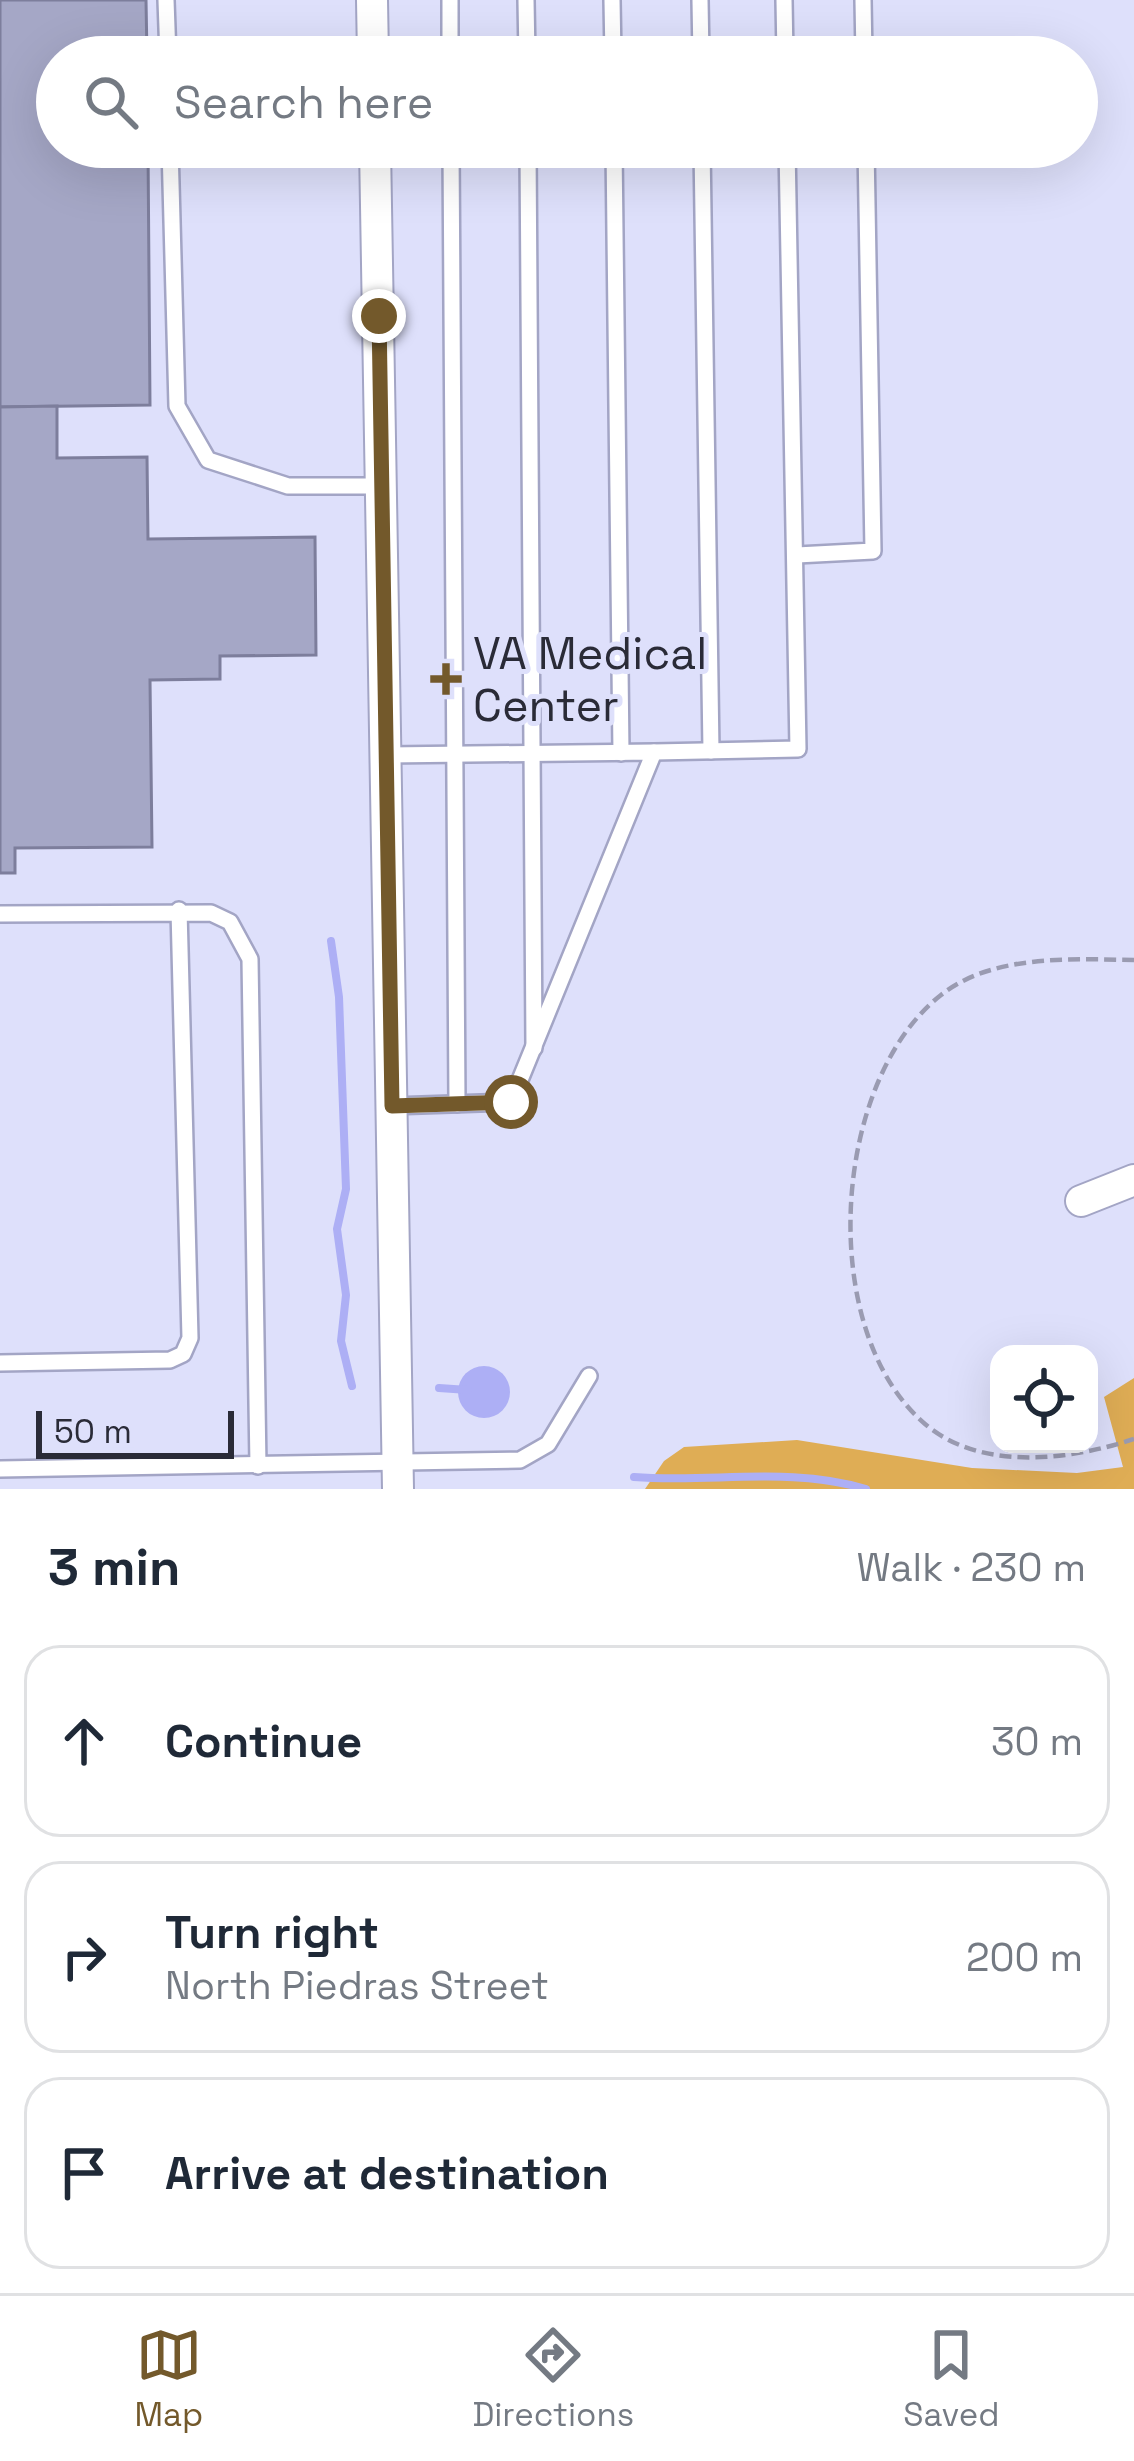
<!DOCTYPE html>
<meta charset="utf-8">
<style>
body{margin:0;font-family:"Space Grotesk",sans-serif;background:#f2f2f3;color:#1f2937}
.controls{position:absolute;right:36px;bottom:36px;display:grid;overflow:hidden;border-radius:24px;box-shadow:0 12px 48px #0002}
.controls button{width:108px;height:108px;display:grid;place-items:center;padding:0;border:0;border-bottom:3px solid #e0e1e3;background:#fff;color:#1f2937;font:60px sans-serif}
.scale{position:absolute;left:36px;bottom:30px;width:198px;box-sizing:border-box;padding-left:12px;border:6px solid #2a2b37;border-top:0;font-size:33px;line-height:42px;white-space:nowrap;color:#2a2b37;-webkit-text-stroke:9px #dee0fb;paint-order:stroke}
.stop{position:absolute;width:36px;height:36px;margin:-27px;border:9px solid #73592b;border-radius:50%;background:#fff}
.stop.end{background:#73592b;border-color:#fff;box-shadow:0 3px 12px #0008}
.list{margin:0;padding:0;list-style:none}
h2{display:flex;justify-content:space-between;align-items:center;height:156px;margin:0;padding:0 48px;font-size:51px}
h2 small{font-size:39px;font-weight:400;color:#747a83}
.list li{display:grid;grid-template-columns:78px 1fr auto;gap:36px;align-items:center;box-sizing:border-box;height:192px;margin:0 24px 24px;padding:0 24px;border:3px solid #e0e1e3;border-radius:36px}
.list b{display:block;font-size:45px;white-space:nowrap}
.list p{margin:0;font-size:39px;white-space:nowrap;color:#747a83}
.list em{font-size:39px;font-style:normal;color:#747a83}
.icon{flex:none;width:66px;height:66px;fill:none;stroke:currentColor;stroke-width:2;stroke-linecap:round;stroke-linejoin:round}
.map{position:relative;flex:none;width:1134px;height:1489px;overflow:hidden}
.search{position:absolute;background:#fff;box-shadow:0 12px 48px #0002;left:36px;right:36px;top:36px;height:132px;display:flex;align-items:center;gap:30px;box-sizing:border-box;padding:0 42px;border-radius:66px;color:#747a83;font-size:45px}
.sheet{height:804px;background:#fff}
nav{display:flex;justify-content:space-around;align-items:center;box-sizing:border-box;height:168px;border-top:3px solid #e0e1e3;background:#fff;font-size:33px;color:#747a83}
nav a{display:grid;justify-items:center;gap:6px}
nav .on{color:#73592b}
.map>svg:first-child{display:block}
.green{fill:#dfad55}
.water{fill:#adaff5}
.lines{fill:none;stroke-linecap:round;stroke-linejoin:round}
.stream{stroke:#adaff5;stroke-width:8}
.building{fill:#a5a7c6;stroke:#7d7e9c;stroke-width:3}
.service-casing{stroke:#a3a5c5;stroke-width:20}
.minor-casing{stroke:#a3a5c5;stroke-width:34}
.path{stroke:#9a9bb1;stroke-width:4.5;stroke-dasharray:12 6;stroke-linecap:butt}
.service{stroke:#fff;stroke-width:15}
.minor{stroke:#fff;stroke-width:30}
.route{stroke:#73592b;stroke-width:15}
.poi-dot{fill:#73592b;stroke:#dee0fb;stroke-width:4.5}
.labels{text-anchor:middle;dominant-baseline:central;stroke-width:10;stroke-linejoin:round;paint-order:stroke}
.poi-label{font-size:45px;fill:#2a2b37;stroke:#dee0fb;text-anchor:start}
</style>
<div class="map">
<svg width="1134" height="1489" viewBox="0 0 1134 1489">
<rect width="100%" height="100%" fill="#dee0fb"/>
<polygon class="green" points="1134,1378 1134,1489 645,1489 664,1461 684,1447 797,1440 972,1468 1077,1473 1123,1467 1104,1397"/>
<circle class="water" cx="484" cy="1392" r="26"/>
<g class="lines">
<g class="stream">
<polyline points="331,941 339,997 346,1189 337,1229 346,1295 341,1341 352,1386"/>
<polyline points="439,1388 468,1390"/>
<path d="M634 1477C713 1483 790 1466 866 1489"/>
</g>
</g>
<g class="building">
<polygon points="0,0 146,0 147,57 57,57 57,147 148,147 150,405 0,407"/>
<polygon points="57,406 57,458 147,457 148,539 315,537 316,655 220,656 220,679 150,680 152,847 15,848 15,873 0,873 0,407"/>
</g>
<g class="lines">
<g class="service-casing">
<g id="service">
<polyline points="166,0 168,57"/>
<polyline points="450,0 450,57"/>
<polyline points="526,0 527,57"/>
<polyline points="612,0 613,57"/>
<polyline points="700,0 701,57"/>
<polyline points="784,0 785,57"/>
<polyline points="863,0 864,57"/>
<polyline points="170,147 177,406 208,460 288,486 383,486"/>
<polyline points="451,147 457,1104"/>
<polyline points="528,147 534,1048"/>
<polyline points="614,147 621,753"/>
<polyline points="702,147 711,751"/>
<polyline points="797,555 873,551 866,147"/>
<polyline points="654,752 798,749 787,147"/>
<polyline points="387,755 654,752 511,1102 392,1106"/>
<polyline points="0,914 211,913 230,922 250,959 258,1466"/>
<polyline points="0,1363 170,1360 183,1354 190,1338 179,910"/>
<polyline points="0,1469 520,1460 548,1444 589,1376"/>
</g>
</g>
<g class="minor-casing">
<g id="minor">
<polyline points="372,0 373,57"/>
<polyline points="375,147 398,1489"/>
<polyline points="1081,1201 1134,1180"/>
</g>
</g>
<path class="path" d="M1134 960C1073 959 992 954 941 995 831 1081 816 1331 925 1424 981 1472 1070 1460 1134 1439"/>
<use href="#service" class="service"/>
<use href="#minor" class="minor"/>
</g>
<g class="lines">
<polyline class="route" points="379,316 392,1106 511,1102"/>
</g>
<path class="poi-dot" d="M440 661h12v12h12v12h-12v12h-12v-12h-12v-12h12z"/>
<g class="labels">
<g class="poi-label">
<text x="473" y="653">VA Medical<tspan x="473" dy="52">Center</tspan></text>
</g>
</g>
</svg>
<div class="controls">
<button><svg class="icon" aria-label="locate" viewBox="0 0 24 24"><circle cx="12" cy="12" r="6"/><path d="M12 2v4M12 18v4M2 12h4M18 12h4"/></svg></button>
</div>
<div class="scale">50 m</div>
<div class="stop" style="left:511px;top:1102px"></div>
<div class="stop end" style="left:379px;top:316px"></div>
<div class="search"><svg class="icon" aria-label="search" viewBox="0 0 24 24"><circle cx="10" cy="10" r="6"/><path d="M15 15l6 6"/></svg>Search here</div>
</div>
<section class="sheet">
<h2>3 min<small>Walk · 230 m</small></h2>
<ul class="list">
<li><svg class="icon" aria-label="ahead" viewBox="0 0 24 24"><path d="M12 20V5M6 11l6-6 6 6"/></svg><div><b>Continue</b></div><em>30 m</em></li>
<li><svg class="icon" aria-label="right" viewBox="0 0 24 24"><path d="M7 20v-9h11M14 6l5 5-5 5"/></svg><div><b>Turn right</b><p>North Piedras Street</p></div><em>200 m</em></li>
<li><svg class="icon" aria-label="arrive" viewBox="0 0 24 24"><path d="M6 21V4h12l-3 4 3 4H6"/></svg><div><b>Arrive at destination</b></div></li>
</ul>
</section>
<nav>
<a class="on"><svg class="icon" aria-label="map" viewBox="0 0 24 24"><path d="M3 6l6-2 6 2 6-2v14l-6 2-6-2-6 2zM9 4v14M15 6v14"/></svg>Map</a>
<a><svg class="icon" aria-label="directions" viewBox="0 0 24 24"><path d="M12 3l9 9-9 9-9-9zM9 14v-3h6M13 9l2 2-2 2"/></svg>Directions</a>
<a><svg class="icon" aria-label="saved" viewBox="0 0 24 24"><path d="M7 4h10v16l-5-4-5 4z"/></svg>Saved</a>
</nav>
